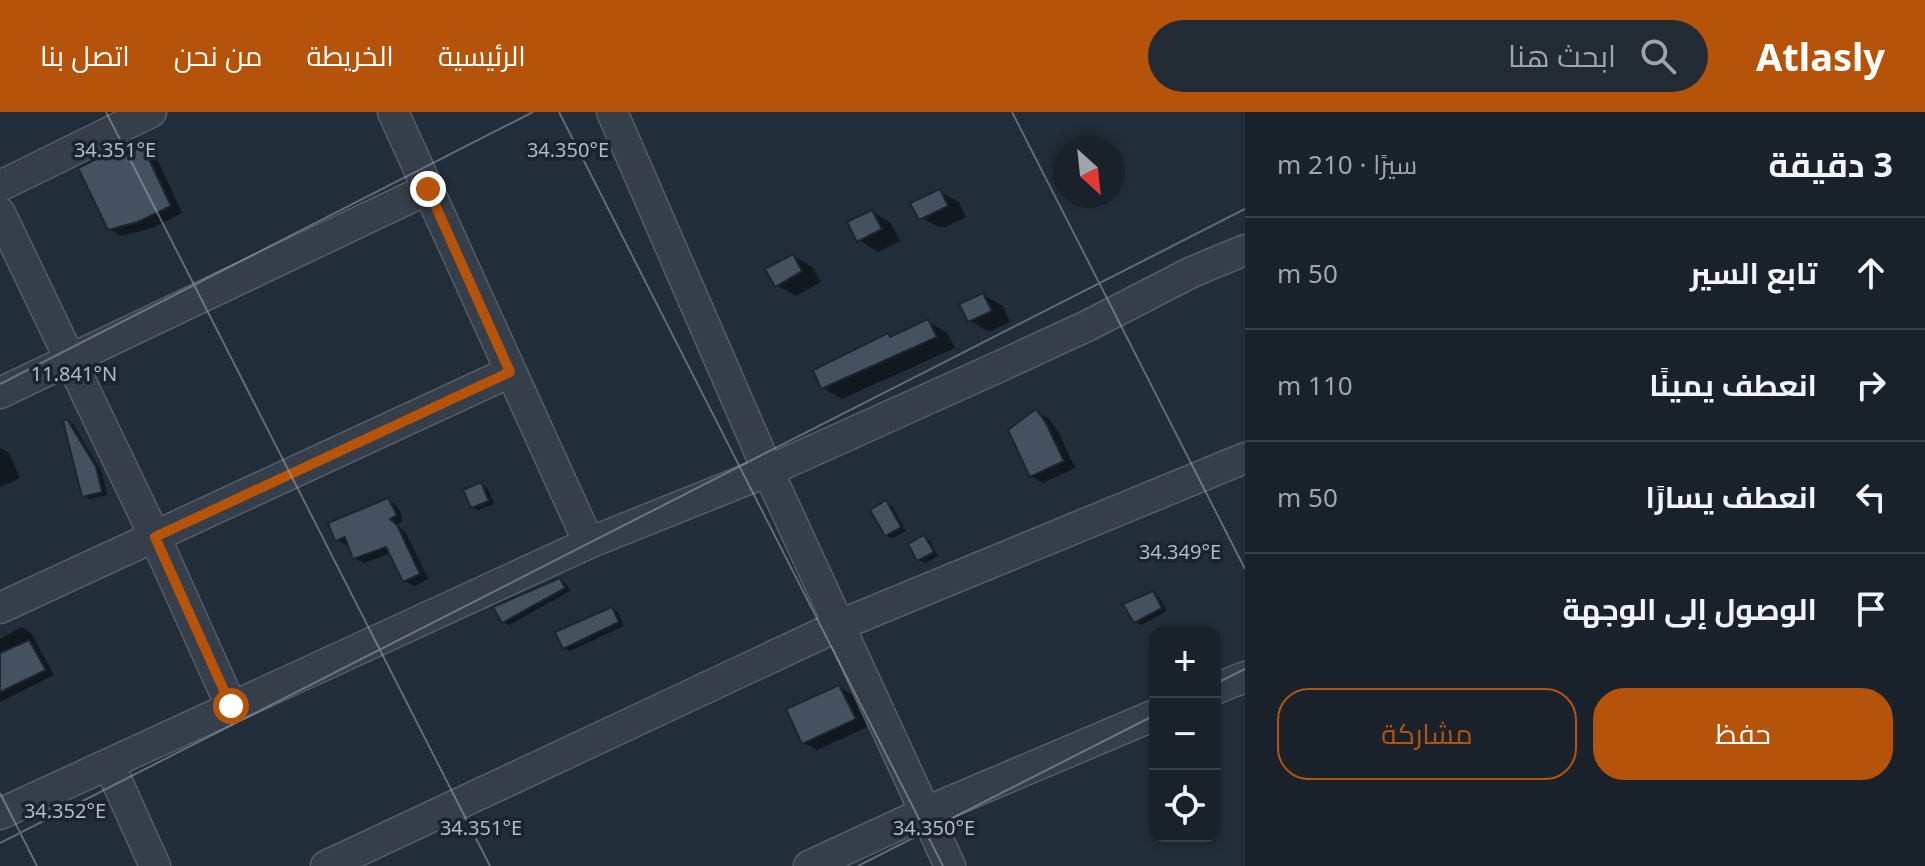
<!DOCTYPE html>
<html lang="ar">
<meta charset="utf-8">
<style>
body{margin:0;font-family:"Noto Sans",Cairo,sans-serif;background:#222a33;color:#f1f3f6;direction:rtl}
.controls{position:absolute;right:24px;bottom:24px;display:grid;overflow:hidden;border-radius:16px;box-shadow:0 4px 12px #0003}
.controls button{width:72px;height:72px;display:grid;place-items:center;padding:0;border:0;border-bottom:2px solid #373f47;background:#19222b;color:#f1f3f6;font:40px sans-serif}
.compass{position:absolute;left:1053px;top:24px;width:72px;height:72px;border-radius:50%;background:#19222b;box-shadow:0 4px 12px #0003;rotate:153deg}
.stop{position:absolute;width:24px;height:24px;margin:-18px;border:6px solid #b45309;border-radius:50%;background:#fff}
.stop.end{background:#b45309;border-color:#fff;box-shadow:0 2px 8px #0008}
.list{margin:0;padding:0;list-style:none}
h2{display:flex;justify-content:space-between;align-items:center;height:104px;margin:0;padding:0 32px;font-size:34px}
h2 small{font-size:26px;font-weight:400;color:#9fa4a9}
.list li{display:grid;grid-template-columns:52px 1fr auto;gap:24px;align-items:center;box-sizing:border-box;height:112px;padding:0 32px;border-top:2px solid #373f47}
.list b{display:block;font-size:30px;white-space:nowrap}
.list em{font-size:26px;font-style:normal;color:#9fa4a9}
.actions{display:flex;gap:16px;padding:24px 32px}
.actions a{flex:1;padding:18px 0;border:2px solid #b45309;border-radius:32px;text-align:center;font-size:28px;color:#b45309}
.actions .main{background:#b45309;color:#fff}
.icon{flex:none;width:44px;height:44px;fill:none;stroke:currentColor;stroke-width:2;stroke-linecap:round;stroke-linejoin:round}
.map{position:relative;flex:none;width:1245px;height:754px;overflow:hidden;direction:ltr}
header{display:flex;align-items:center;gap:48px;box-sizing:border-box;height:112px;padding:0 40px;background:#b45309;color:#fff}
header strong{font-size:38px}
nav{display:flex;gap:44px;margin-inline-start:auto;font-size:28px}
.search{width:560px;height:72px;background:#222a33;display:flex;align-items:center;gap:20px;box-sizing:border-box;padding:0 28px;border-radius:44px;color:#9fa4a9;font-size:30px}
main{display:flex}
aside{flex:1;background:#19222b}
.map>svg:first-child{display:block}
.shadow{fill:#0007}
.building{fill:#445260;stroke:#1c2530;stroke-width:2}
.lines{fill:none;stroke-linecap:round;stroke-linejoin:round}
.street-casing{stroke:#535c67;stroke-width:33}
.street{stroke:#353e49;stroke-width:30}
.route{stroke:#b45309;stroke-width:10}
.ticks{fill:none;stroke:#b0b9c5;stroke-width:2;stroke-opacity:0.45}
.ticks-label{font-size:20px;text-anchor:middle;fill:#b0b9c5;stroke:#1a232e;stroke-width:7;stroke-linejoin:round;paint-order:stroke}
</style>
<header>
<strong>Atlasly</strong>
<div class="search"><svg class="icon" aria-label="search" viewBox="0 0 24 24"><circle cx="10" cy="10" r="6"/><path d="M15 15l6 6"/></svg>ابحث هنا</div>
<nav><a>الرئيسية</a><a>الخريطة</a><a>من نحن</a><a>اتصل بنا</a></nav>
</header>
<main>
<aside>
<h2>3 دقيقة<small>سيرًا · 210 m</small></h2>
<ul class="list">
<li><svg class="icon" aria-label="ahead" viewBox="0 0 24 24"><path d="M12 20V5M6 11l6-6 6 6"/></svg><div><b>تابع السير</b></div><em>50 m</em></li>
<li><svg class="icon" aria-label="right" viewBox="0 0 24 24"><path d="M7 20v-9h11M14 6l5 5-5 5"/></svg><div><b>انعطف يمينًا</b></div><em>110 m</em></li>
<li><svg class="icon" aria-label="left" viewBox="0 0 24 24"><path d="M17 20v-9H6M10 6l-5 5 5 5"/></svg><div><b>انعطف يسارًا</b></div><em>50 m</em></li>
<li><svg class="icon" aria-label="arrive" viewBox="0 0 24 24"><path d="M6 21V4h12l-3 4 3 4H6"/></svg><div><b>الوصول إلى الوجهة</b></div></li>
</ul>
<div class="actions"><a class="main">حفظ</a><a>مشاركة</a></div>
</aside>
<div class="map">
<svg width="1245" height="754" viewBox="0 0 1245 754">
<rect width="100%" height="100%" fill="#212d39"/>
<g class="shadow">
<polygon points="139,28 152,36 182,101 152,116 122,124 109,117"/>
<polygon points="939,79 959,90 966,105 945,115 938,115 919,104"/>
<polygon points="872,100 891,111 900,129 878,140 859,128"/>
<polygon points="793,144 812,155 821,170 796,184 777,173"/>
<polygon points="983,183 1003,194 1010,210 989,220 969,208"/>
<polygon points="928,209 947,221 955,236 842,287 823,276 887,223 893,226"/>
<polygon points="1036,299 1048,306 1058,319 1075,356 1043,371 1031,364"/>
<polygon points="67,309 73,312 102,360 107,383 90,387 84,384"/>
<polygon points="0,336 9,341 20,366 0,375"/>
<polygon points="481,372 487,376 494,392 478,398 472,395"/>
<polygon points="388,388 397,394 402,404 402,410 397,412 406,421 428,467 414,474 405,469 391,441 364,451 354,446 350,431 346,433 336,427"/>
<polygon points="886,391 892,394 906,419 892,426 886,423"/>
<polygon points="924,426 930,429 938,444 925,451 919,448"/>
<polygon points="560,468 566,472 570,479 509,513 503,509"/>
<polygon points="1153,482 1159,485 1167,499 1141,513 1135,510"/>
<polygon points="612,497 618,500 624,514 570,539 564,536"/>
<polygon points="21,515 31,521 54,563 0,590 0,527"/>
<polygon points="839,575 852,583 867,615 817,638 804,631"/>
</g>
<g class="building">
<polygon points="139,26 171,94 138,110 108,118 78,56"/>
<polygon points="940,77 948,94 919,108 910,91"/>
<polygon points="872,98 882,117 857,130 847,110"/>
<polygon points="793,142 802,159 775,175 765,157"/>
<polygon points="983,181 992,199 968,210 959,192"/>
<polygon points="928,207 937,225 821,277 813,258 888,221 890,225"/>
<polygon points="1036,297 1046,311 1064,349 1030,365 1008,318"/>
<polygon points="67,307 96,355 102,380 82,385 63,309"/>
<polygon points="481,370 489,389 471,396 463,378"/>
<polygon points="388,386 397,403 390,407 397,413 420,462 403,470 386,435 353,447 345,425 335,429 328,411"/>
<polygon points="886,388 901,415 885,424 870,398"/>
<polygon points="924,423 934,440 917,449 908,432"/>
<polygon points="560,466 565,476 502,511 493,495"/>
<polygon points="1153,479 1162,496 1134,511 1123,492"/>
<polygon points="612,495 619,510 563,537 555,520"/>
<polygon points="29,528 46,558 0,580 0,541"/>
<polygon points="839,573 856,607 802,632 786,597"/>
</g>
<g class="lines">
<g class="street-casing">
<g id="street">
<polyline points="393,0 589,431"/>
<polyline points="612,0 768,359 950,754"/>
<polyline points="0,74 151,0"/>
<polyline points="0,101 155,425 231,594"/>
<polyline points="0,281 428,77"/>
<polyline points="0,496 510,260"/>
<polyline points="1215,577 1245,565"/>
<polyline points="109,652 155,754"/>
<polyline points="0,702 589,431 768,359 996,256 1089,213 1192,160 1245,138"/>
<polyline points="326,754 840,513 1245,346"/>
<polyline points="809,754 926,700 1155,603"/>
</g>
</g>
<use href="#street" class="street"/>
</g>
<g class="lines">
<polyline class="route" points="231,594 155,425 510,260 428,77"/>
</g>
<path class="ticks" d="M106 0 490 754M559 0 943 754M1012 0 1245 457M0 272 533 0M1215 572 1245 557M0 681 37 754M0 731 1245 97M858 754 1155 603"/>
<g class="ticks-label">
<text x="115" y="45">34.351°E</text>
<text x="568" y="45">34.350°E</text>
<text x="74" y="269">11.841°N</text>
<text x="1180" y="447">34.349°E</text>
<text x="65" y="706">34.352°E</text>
<text x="481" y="723">34.351°E</text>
<text x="934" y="723">34.350°E</text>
</g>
</svg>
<div class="controls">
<button>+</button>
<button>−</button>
<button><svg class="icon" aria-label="locate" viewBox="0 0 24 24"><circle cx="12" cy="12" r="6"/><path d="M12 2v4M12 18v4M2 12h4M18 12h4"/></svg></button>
</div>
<svg class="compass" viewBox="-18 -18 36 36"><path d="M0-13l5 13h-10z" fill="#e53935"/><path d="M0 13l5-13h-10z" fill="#9fa4a9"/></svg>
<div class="stop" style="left:231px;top:594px"></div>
<div class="stop end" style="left:428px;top:77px"></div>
</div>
</main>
